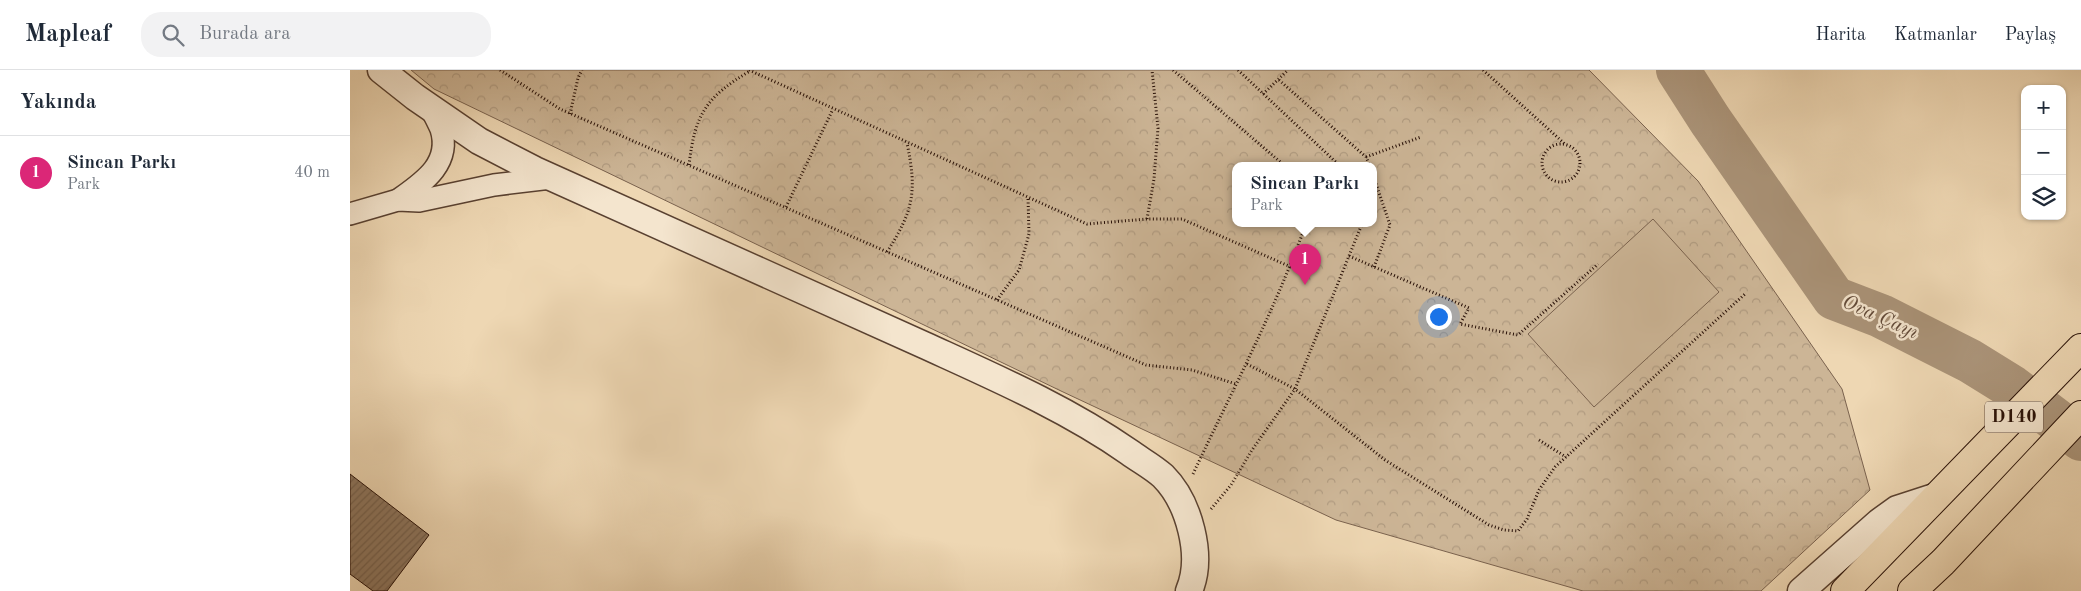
<!DOCTYPE html>
<html lang="tr">
<meta charset="utf-8">
<style>
body{margin:0;font-family:"Old Standard TT",serif;background:#f2f2f3;color:#1f2937}
.controls{position:absolute;right:15px;top:15px;display:grid;overflow:hidden;border-radius:10px;box-shadow:0 1px 4px #0004}
.controls button{width:45px;height:45px;display:grid;place-items:center;padding:0;border:0;border-bottom:1px solid #e0e1e3;background:#fff;color:#1f2937;font:25px sans-serif}
.you{position:absolute;left:1088px;top:246px;width:18px;height:18px;margin:-12px;border:4px solid #fff;border-radius:50%;background:#1a73e8;box-shadow:0 0 0 8px #1a73e833}
.badge{display:grid;place-items:center;width:32px;height:32px;border-radius:50%;background:#db2777;color:#fff;font-size:16px;font-weight:700}
.pin{position:absolute;translate:-50% -41px;filter:drop-shadow(0 1px 2px #0008)}
.pin::after{content:'';position:absolute;top:26px;width:18px;height:15px;background:inherit;clip-path:polygon(0 0,100% 0,50% 100%)}
.popup{position:absolute;left:882px;top:92px;width:145px;height:65px;box-sizing:border-box;display:grid;place-content:center;border-radius:10px;background:#fff;filter:drop-shadow(0 1px 4px #0005);font-size:16px;white-space:nowrap;color:#747a83}
.popup b{font-size:19px;color:#1f2937}
.popup::after{content:'';position:absolute;left:50%;top:100%;margin-left:-10px;border:10px solid transparent;border-top-color:#fff}
.list{margin:0;padding:0;list-style:none}
h2{display:flex;justify-content:space-between;align-items:center;height:65px;margin:0;padding:0 20px;font-size:21px}
h2 small{font-size:16px;font-weight:400;color:#747a83}
.list li{display:grid;grid-template-columns:32px 1fr auto;gap:15px;align-items:center;box-sizing:border-box;height:75px;padding:0 20px;border-top:1px solid #e0e1e3}
.list b{display:block;font-size:19px;white-space:nowrap}
.list p{margin:0;font-size:16px;white-space:nowrap;color:#747a83}
.list em{font-size:16px;font-style:normal;color:#747a83}
.icon{flex:none;width:28px;height:28px;fill:none;stroke:currentColor;stroke-width:2;stroke-linecap:round;stroke-linejoin:round}
.map{position:relative;flex:none;width:1731px;height:521px;overflow:hidden}
header{display:flex;align-items:center;gap:30px;box-sizing:border-box;height:70px;padding:0 25px;background:#fff;border-bottom:1px solid #e0e1e3}
header strong{font-size:24px}
nav{display:flex;gap:28px;margin-inline-start:auto;font-size:18px}
.search{width:350px;height:45px;background:#f2f2f3;display:flex;align-items:center;gap:12px;box-sizing:border-box;padding:0 18px;border-radius:20px;color:#747a83;font-size:19px}
main{display:flex}
aside{flex:1;background:#fff}
.map>svg:first-child{display:block}
.forest{fill:url(#forest-crowns);stroke:#7a624e;fill-rule:evenodd}
.garden{fill:#ccb596;stroke:#7a624e}
.lines{fill:none;stroke-linecap:round;stroke-linejoin:round}
.river{stroke:#aa9378;stroke-width:44}
.building{fill:url(#building-hatch);stroke:#270f06}
.minor-casing{stroke:#594131;stroke-width:24}
.tertiary-casing{stroke:#594131;stroke-width:29}
.trunk-casing{stroke:#270f06;stroke-width:30}
.path{stroke:#270f06;stroke-width:3;stroke-dasharray:1 2.5;stroke-linecap:butt}
.minor{stroke:#f4e5ce;stroke-width:21}
.tertiary{stroke:#f4e5ce;stroke-width:26}
.trunk{stroke:#eed7b3;stroke-width:28}
.labels{text-anchor:middle;dominant-baseline:central;stroke-width:5;stroke-linejoin:round;paint-order:stroke}
.shield{fill:#f4e5ce;stroke:#644f42;stroke-width:1}
.shield-label{font-size:18px;font-weight:bold;fill:#270f06}
.water-label{font-size:20px;font-style:italic;fill:#624a39;stroke:#f4e5ce}
</style>
<header>
<strong>Mapleaf</strong>
<div class="search"><svg class="icon" aria-label="search" viewBox="0 0 24 24"><circle cx="10" cy="10" r="6"/><path d="M15 15l6 6"/></svg>Burada ara</div>
<nav><a>Harita</a><a>Katmanlar</a><a>Paylaş</a></nav>
</header>
<main>
<aside>
<h2>Yakında<small></small></h2>
<ul class="list">
<li><span class="badge">1</span><div><b>Sincan Parkı</b><p>Park</p></div><em>40 m</em></li>
</ul>
</aside>
<div class="map">
<svg width="1731" height="521" viewBox="0 0 1731 521">
<defs>
<pattern id="forest-crowns" width="20" height="18" patternUnits="userSpaceOnUse" patternTransform="scale(1.25)"><rect width="20" height="18" fill="#ccb596"/><path d="M2 6a3 3 0 1 1 6 0M12 15a3 3 0 1 1 6 0" fill="none" stroke="#af9a80"/></pattern>
<pattern id="building-hatch" width="6" height="6" patternUnits="userSpaceOnUse" patternTransform="scale(1.25)"><rect width="6" height="6" fill="#8e7760"/><path d="M-1 1l2-2M0 6l6-6M5 7l2-2" fill="none" stroke="#74604d"/></pattern>
</defs>
<rect width="100%" height="100%" fill="#eed7b3"/>
<filter id="stains"><feTurbulence type="fractalNoise" baseFrequency=".004" numOctaves="4"/><feColorMatrix values="0 0 0 0 .2 0 0 0 0 .09 0 0 0 0 .02 0 0 0 .5 -.17"/></filter>
<radialGradient id="worn" r=".72"><stop offset=".6" stop-color="#630" stop-opacity="0"/><stop offset="1" stop-color="#630" stop-opacity=".3"/></radialGradient>
<path class="forest" d="M61 0H1239L1348 111 1492 319 1520 420 1411 521H1233L986 450 711 321 84 19ZM886 96H1024V154H886Z"/>
<polygon class="garden" points="1303,149 1369,222 1244,337 1178,264"/>
<g class="lines">
<polyline class="river" points="1328,0 1360,50 1484,228 1531,246 1620,291 1662,317 1731,369"/>
</g>
<polygon class="building" points="0,404 79,465 37,521 23,521 0,504"/>
<g class="lines">
<g class="minor-casing">
<g id="minor">
<path d="M48 130C72 113 102 94 91 59 88 52 84 45 81 38"/>
<polyline points="0,144 48,130 69,131 144,115 201,108"/>
</g>
</g>
<g class="tertiary-casing">
<g id="tertiary">
<path d="M31 0 65 27 129 71 185 100C314 159 444 217 574 275 644 307 716 338 779 382 790 390 803 397 813 406 839 432 854 486 839 521"/>
<polyline points="1451,521 1529,452 1547,439 1587,426"/>
</g>
</g>
<g class="trunk-casing">
<g id="trunk">
<polyline points="1495,521 1731,278"/>
<polyline points="1562,521 1593,492 1731,345"/>
</g>
</g>
<g class="path">
<polyline points="150,0 210,39 796,295 842,300 886,314"/>
<polyline points="399,0 737,154 797,149 832,149 941,197"/>
<polyline points="823,0 935,96"/>
<polyline points="888,0 990,96"/>
<polyline points="1133,0 1216,75"/>
<polyline points="929,10 1016,87 1020,96"/>
<polyline points="913,24 938,0"/>
<polyline points="220,44 228,8 232,0"/>
<circle cx="1211" cy="93" r="19"/>
<polyline points="1016,87 1071,67"/>
<path d="M339 95C345 44 356 27 400 1"/>
<polyline points="436,137 483,39"/>
<polyline points="797,149 804,109 808,58 802,0"/>
<path d="M537 182C564 140 567 121 557 73"/>
<polyline points="999,186 1119,238 1110,254 1168,265 1248,194"/>
<polyline points="1024,197 1040,155 1024,108"/>
<polyline points="647,230 669,200 679,164 678,127"/>
<polyline points="897,294 945,319 1035,390 1139,455 1154,460 1168,461 1177,449 1189,420 1205,397 1395,224"/>
<polyline points="1189,370 1216,387"/>
<path d="M843 404C882 321 925 240 956 154"/>
<polyline points="861,439 881,415 902,380 945,319 1012,154"/>
</g>
<use href="#minor" class="minor"/>
<use href="#tertiary" class="tertiary"/>
<use href="#trunk" class="trunk"/>
</g>
<g class="labels">
<rect class="shield" x="1635" y="331.5" width="58" height="31" rx="4"/>
<g class="shield-label">
<text x="1664" y="347">D140</text>
</g>
<g class="water-label">
<text transform="translate(1530 248) rotate(24)">Ova Çayı</text>
</g>
</g>
<rect width="100%" height="100%" filter="url(#stains)"/>
<rect width="100%" height="100%" fill="url(#worn)"/>
</svg>
<div class="controls">
<button>+</button>
<button>−</button>
<button><svg class="icon" aria-label="layers" viewBox="0 0 24 24"><path d="M12 4l9 5-9 5-9-5zM3 14l9 5 9-5"/></svg></button>
</div>
<div class="you"></div>
<div class="pin badge" style="left:955px;top:215px">1</div>
<div class="popup"><b>Sincan Parkı</b>Park</div>
</div>
</main>
